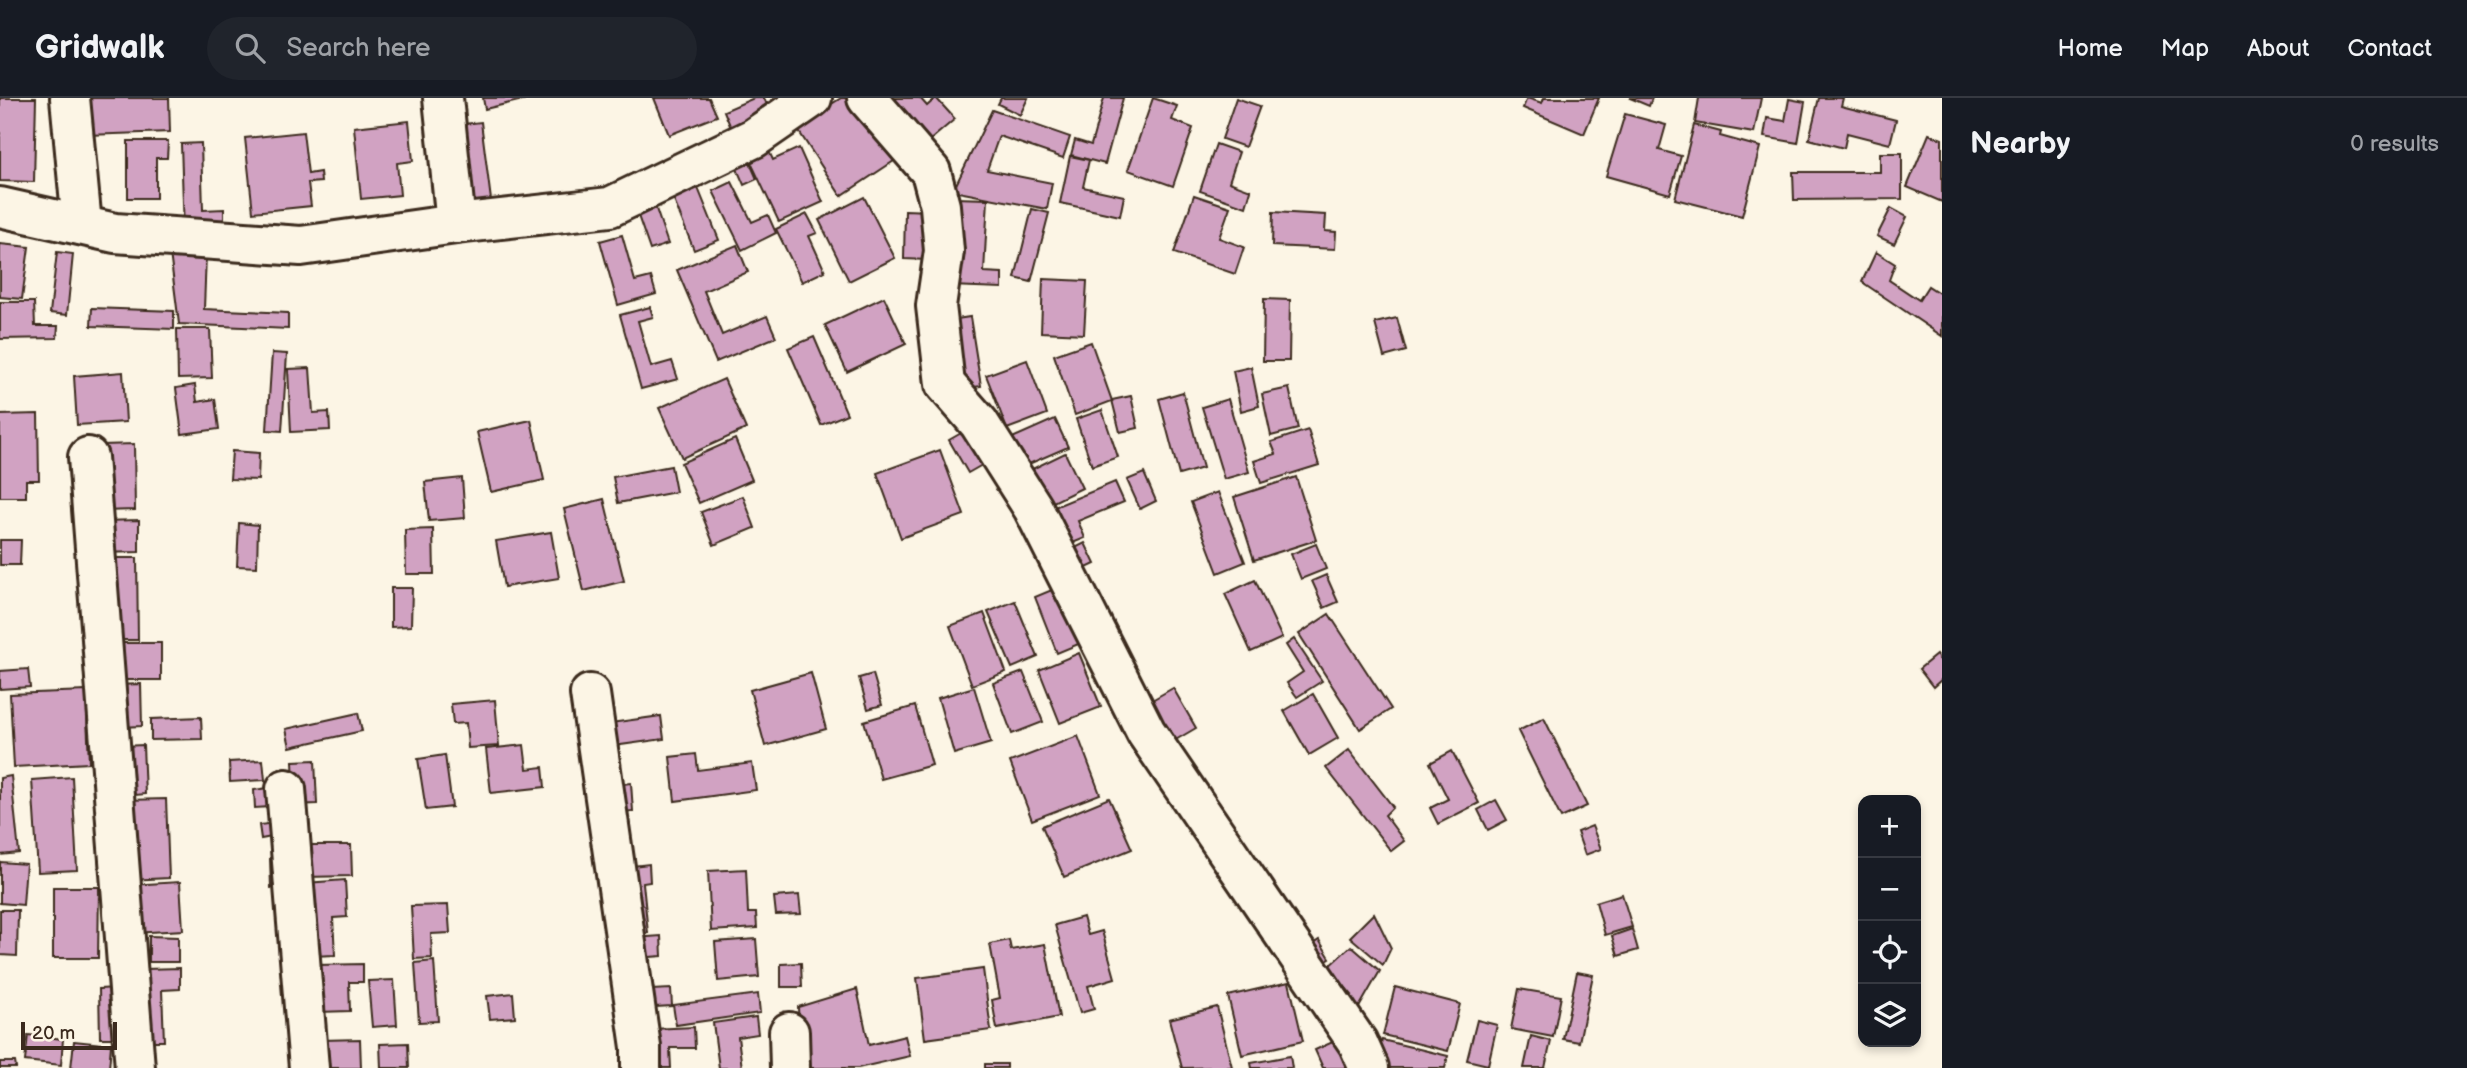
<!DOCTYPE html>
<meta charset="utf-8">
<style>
body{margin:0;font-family:"Balsamiq Sans",sans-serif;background:#20242c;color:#f1f3f6}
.controls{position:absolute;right:21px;bottom:21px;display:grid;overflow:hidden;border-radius:14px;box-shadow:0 4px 10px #0003}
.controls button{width:63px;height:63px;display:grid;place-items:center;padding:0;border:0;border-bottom:2px solid #363941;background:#171b24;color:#f1f3f6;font:35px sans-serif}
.scale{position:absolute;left:21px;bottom:18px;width:96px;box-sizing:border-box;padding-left:7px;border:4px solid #3b2a1e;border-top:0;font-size:19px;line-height:24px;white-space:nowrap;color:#3b2a1e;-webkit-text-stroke:5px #fcf5e5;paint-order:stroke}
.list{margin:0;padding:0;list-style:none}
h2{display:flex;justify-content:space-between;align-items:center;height:91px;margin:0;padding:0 28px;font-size:30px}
h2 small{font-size:23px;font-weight:400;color:#9ea1a6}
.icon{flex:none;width:38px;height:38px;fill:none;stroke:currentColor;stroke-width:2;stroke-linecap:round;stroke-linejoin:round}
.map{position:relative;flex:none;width:1942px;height:970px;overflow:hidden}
header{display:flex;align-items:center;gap:42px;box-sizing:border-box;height:98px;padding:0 35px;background:#171b24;border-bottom:2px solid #363941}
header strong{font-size:33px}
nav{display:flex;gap:38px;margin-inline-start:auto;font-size:24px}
.search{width:490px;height:63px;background:#20242c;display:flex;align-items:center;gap:18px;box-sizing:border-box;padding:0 24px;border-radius:38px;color:#9ea1a6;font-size:26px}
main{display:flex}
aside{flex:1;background:#171b24}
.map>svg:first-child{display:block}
.building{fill:#d1a2c2;stroke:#3b2a1e;stroke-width:2}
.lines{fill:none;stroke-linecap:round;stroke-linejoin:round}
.minor-casing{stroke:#3b2a1e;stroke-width:44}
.minor{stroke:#fcf5e5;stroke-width:38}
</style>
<header>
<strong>Gridwalk</strong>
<div class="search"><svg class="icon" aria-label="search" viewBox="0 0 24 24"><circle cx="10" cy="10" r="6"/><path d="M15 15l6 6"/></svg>Search here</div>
<nav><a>Home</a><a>Map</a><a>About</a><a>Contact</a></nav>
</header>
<main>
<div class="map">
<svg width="1942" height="970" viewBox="0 0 1942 970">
<rect width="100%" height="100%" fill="#fcf5e5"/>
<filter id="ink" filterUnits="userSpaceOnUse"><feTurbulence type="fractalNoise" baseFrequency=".0143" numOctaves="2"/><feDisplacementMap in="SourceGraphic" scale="14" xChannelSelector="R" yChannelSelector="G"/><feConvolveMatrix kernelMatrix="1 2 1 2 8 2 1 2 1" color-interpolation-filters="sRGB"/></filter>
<g filter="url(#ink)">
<g class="building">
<polygon points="0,0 36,0 34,84 0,83"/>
<polygon points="86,0 169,0 170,34 87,37"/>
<polygon points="483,0 531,0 485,11"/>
<polygon points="654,0 709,0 717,18 669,37"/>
<polygon points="754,0 764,0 770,13 731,30 724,13"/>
<polygon points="841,0 857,0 897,61 841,98 796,29"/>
<polygon points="879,0 920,0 927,8 936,0 955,21 922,49"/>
<polygon points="1001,0 1028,0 1020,17 998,6"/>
<polygon points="1104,0 1123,0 1105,66 1071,57 1075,42 1091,47"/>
<polygon points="1153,0 1177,8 1172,22 1193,30 1173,88 1128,72"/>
<polygon points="1236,0 1260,8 1245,49 1222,41"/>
<polygon points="1527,0 1542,5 1544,0 1599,0 1584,36 1523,10"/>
<polygon points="1630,0 1652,0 1649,8"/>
<polygon points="1699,0 1761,0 1754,35 1695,25"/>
<polygon points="1819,0 1843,0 1841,8 1896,22 1890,46 1847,35 1844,50 1809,41"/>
<polygon points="1789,1 1805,4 1798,45 1764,39 1767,20 1785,23"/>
<polygon points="992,12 1070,39 1063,60 999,38 987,72 1052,85 1047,111 953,93"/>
<polygon points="1625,16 1666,27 1659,52 1681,58 1670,96 1606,78"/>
<polygon points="409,23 413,63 397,65 400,97 361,101 354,29"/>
<polygon points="481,24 492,110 467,113 455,27"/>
<polygon points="1694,27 1721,34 1720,38 1760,49 1742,118 1675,101"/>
<polygon points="303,34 308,76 320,74 321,84 308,85 311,108 253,114 245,40"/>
<polygon points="1929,36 1942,41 1942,104 1907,89"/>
<polygon points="128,43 168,43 167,60 156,60 156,100 128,100"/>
<polygon points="201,45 203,112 224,111 224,132 184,134 181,46"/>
<polygon points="1216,46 1239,54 1229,84 1251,92 1246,109 1200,93"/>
<polygon points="766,47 773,62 799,50 823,104 779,124 747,56"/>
<polygon points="744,51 757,81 744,87 731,57"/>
<polygon points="1880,55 1902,55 1902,101 1794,102 1793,74 1880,74"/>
<polygon points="1070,58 1089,62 1083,89 1124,98 1120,118 1060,105"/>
<polygon points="732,84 752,124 768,117 776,135 742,152 713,93"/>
<polygon points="698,90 719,142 694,152 673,100"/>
<polygon points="1194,97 1230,109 1219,140 1244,149 1235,176 1174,155"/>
<polygon points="864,99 895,160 849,183 819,122"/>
<polygon points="954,100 988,101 984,174 1002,175 1002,190 950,188"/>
<polygon points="653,102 668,146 650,152 635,109"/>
<polygon points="1891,110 1907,119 1894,146 1877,138"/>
<polygon points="1032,111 1049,115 1031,184 1015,180"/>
<polygon points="905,112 929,113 928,162 904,161"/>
<polygon points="1273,114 1326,117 1325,133 1336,134 1335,151 1272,148"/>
<polygon points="807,116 817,135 809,138 825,173 802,184 776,131"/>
<polygon points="622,137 635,183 651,179 656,196 618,207 600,143"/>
<polygon points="0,146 29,149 22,201 0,199"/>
<polygon points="737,147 748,174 704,193 722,237 767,218 776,239 716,264 677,172"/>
<polygon points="57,154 73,156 67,217 50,215"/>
<polygon points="1876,154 1895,166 1889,182 1919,202 1928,188 1942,197 1942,238 1862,184"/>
<polygon points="170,155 206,156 204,211 288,215 288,231 179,226"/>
<polygon points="1043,181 1087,183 1084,236 1041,234"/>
<polygon points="884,199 906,246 847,274 825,227"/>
<polygon points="1264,201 1290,202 1289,263 1263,263"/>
<polygon points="0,204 34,204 35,228 58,228 57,240 0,241"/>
<polygon points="650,209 653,219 638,223 651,269 672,263 678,281 641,291 620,217"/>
<polygon points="92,210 174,213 174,231 91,228"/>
<polygon points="970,219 981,288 961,291 950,222"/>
<polygon points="1397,220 1406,253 1384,259 1375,225"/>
<polygon points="177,231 210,231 212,280 178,281"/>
<polygon points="814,239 847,316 821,327 788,250"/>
<polygon points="1091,244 1112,303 1075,317 1054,257"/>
<polygon points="272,255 287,256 282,333 267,332"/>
<polygon points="1027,262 1047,316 1007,331 986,277"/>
<polygon points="1251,269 1259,308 1241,313 1233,273"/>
<polygon points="310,270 313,315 329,314 330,332 291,334 288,271"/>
<polygon points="123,274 126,324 77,327 74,278"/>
<polygon points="724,281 746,331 682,360 659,310"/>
<polygon points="195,287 197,304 215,301 219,331 182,336 176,290"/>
<polygon points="1289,290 1298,331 1271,338 1262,296"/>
<polygon points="1183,294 1203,370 1179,377 1159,301"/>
<polygon points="1131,298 1138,330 1120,334 1112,302"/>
<polygon points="1228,301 1249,374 1224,381 1202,309"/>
<polygon points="1102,312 1118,359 1092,368 1076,321"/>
<polygon points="38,316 39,382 26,382 26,399 0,399 0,317"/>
<polygon points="1055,321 1068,349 1022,369 1010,341"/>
<polygon points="531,322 544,382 491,394 477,334"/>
<polygon points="1308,332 1319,367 1261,385 1254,363 1276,356 1271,344"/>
<polygon points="963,334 982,367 968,375 949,342"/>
<polygon points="735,341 752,382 699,405 681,365"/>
<polygon points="134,346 135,412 102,413 102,347"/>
<polygon points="940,352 964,417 901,440 877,375"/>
<polygon points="232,353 259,355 258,382 230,381"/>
<polygon points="1065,355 1082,390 1041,410 1024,375"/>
<polygon points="671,368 676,394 618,405 613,379"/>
<polygon points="1144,375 1156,403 1140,411 1127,382"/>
<polygon points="1296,379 1316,442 1254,462 1234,399"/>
<polygon points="462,380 465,420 429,423 425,384"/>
<polygon points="1115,384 1124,404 1078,423 1085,440 1063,449 1047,412"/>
<polygon points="1218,394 1245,464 1218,475 1191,404"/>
<polygon points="743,398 755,430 714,447 701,414"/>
<polygon points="604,401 624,483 584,493 564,411"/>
<polygon points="139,422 139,454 101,455 101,423"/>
<polygon points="239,425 258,427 257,469 237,468"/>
<polygon points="433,431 434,476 406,476 405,432"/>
<polygon points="551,434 559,480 504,489 496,443"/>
<polygon points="0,442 21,442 20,467 0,467"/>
<polygon points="1085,445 1095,466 1076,475 1067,454"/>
<polygon points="1316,446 1326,471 1301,481 1291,456"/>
<polygon points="111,460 137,460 138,542 112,542"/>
<polygon points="1326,477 1338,504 1324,510 1312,483"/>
<polygon points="1255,482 1282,540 1251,554 1225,496"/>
<polygon points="1059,489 1081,545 1057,555 1035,499"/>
<polygon points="391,490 412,490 411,528 391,529"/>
<polygon points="1015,503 1038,559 1012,570 988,514"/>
<polygon points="984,515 1006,574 972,587 950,528"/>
<polygon points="1329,516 1391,611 1360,631 1299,536"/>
<polygon points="1294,541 1322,583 1297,599 1287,585 1303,574 1286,547"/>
<rect x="113" y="545" width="48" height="37"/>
<polygon points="1079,555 1101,609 1060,625 1039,572"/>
<polygon points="1936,557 1942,565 1942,581 1933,589 1919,571"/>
<polygon points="28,571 30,589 0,591 0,573"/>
<polygon points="1023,574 1043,624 1012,636 993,585"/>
<polygon points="811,575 826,631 765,648 750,592"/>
<polygon points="873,576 882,607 868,611 859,580"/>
<polygon points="141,586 142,628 120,629 118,587"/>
<polygon points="974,589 991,645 954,656 938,600"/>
<polygon points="1173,590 1196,630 1162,650 1138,610"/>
<polygon points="86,593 89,665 14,669 10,596"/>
<polygon points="1313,596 1338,640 1309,657 1284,613"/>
<polygon points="495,602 499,648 468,650 466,625 453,626 451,606"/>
<polygon points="915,608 932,667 881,681 864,623"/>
<polygon points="358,615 362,633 290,649 286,631"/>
<polygon points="661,618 664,641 606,649 603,626"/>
<polygon points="201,619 202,641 151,642 151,621"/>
<polygon points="1544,620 1587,708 1561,720 1518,633"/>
<polygon points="1078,638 1100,696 1032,722 1010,664"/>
<polygon points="143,647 145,696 124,698 122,648"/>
<polygon points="524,647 527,671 543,669 545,689 491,695 486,651"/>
<polygon points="1349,652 1393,709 1385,717 1404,743 1391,753 1326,670"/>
<polygon points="1452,653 1479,705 1438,726 1430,710 1448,701 1430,665"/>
<polygon points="696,656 698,672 752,665 756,692 675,703 670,659"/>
<polygon points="445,657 452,709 426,712 418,661"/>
<polygon points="263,662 265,682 230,684 229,664"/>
<polygon points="315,662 317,706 295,707 293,663"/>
<polygon points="11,678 19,755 0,757 0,680"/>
<polygon points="72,679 77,772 38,774 32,682"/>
<polygon points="631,685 633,713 615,715 613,687"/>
<polygon points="268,690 270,709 255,710 254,692"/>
<polygon points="1109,700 1132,751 1064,779 1042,728"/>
<polygon points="166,701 169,780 129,782 126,702"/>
<polygon points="1496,702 1507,722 1488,732 1478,712"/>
<polygon points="275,725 277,738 261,741 259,727"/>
<polygon points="1592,728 1601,751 1585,757 1577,734"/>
<polygon points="304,747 351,747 352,778 305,779"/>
<polygon points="270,760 282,760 283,789 271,790"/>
<polygon points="0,764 26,766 23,807 0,805"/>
<polygon points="649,766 650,784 643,785 648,835 630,837 624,769"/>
<polygon points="746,771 748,815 756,815 757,830 711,833 708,773"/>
<polygon points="345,782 347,819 333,820 335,857 312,858 306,785"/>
<polygon points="180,784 183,832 133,835 130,787"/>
<polygon points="53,789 99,789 98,860 53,860"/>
<polygon points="1622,796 1632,829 1605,837 1596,804"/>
<polygon points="799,797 801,816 776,817 774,799"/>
<polygon points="448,807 450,835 431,836 432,860 414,861 411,808"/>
<polygon points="0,812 18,812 17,858 0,857"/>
<polygon points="1374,815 1391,850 1383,867 1350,839"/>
<polygon points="1083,819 1088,837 1102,833 1115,880 1088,888 1094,911 1080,915 1055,827"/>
<polygon points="1632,831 1638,852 1618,858 1612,838"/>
<polygon points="149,838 178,839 178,864 149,864"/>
<polygon points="661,838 662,858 650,859 651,892 671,891 672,908 638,910 634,840"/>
<polygon points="756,841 759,879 718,883 715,844"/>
<polygon points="1009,842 1011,852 1045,846 1059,919 997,931 992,902 1000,900 990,846"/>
<polygon points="1319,842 1330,860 1315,869 1304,852"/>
<polygon points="1351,848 1380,873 1353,920 1341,905 1352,897 1328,869"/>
<polygon points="434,863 438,923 419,924 415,865"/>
<polygon points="801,865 802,889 781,889 781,866"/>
<polygon points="363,866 363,884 349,884 350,913 318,914 317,867"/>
<polygon points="180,870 180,891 162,892 164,943 147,943 145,871"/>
<polygon points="983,871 991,932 925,941 917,880"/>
<polygon points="1577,874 1593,877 1579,944 1563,941"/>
<polygon points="394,882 397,927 372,929 368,883"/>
<polygon points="1289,884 1303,943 1242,957 1228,898"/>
<polygon points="1395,889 1460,906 1448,953 1383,937"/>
<polygon points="116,890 117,940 100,940 99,891"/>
<polygon points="857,891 869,947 905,938 910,958 858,970 801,970 798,909"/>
<polygon points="1519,891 1561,898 1553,939 1511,931"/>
<polygon points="513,895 515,919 490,921 487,898"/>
<polygon points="758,896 760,915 676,927 673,907"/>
<polygon points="1217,909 1232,969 1182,970 1169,921"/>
<polygon points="756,919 758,936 738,939 742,970 719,970 713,925"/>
<polygon points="1477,922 1497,927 1488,967 1467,962"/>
<polygon points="694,929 695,950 670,950 671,970 653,970 652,931"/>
<polygon points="28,937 63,941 61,967 25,963"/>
<polygon points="1531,938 1551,943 1545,970 1524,970"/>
<polygon points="360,941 361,970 323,970 322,942"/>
<polygon points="1337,942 1350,970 1323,970 1315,952"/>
<polygon points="1382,942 1448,958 1445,970 1381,970 1378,958"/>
<polygon points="74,943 111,947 109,970 71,970"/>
<polygon points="408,945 409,970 381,970 380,946"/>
<polygon points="1290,958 1292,970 1252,970 1251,965"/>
<polygon points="0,964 15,964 16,970 0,970"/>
<rect x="985" y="966" width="22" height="4"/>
</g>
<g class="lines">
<g class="minor-casing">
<g id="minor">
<polyline points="70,0 82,127"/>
<polyline points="443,0 456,126"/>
<polyline points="867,0 931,74 940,108 944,153 936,208 945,286 979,325 1033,410 1146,634 1358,945 1369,970"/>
<polyline points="0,109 115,135 301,148 456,126 610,109 754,40 812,0"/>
<polyline points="88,359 135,970"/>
<polyline points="590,596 641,949 641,970"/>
<polyline points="286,691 309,970"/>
<polyline points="789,934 790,970"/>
</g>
</g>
<use href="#minor" class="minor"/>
</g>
</g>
</svg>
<div class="controls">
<button>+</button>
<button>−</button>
<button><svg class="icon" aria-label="locate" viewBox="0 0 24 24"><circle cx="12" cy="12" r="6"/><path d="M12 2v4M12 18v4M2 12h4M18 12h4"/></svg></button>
<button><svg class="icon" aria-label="layers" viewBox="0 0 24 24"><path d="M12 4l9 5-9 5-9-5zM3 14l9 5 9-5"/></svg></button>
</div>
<div class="scale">20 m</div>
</div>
<aside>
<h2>Nearby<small>0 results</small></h2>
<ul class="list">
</ul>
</aside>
</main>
